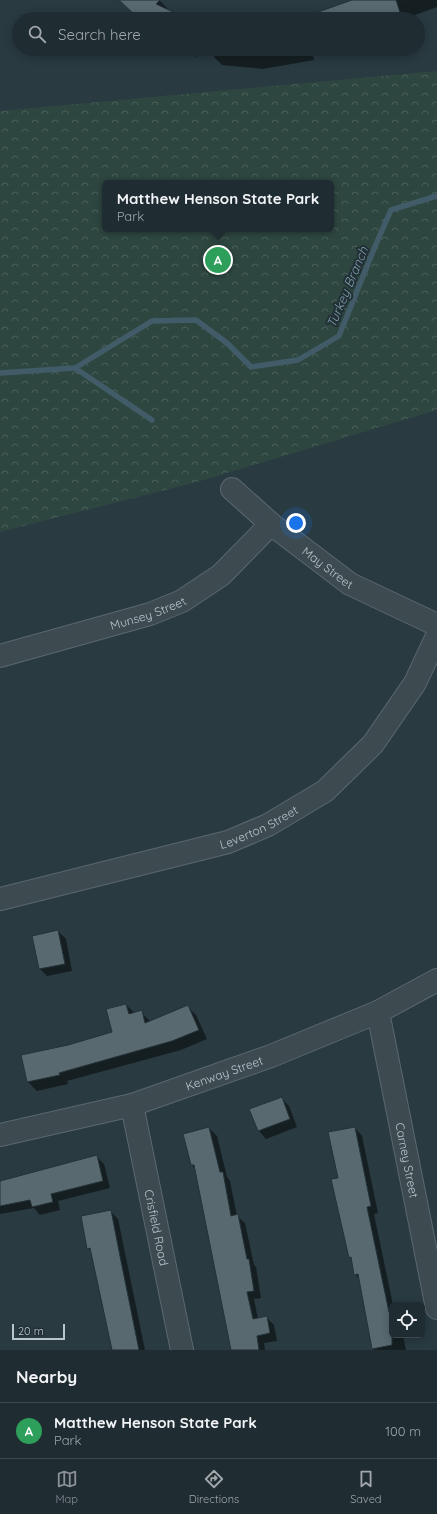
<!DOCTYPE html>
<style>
body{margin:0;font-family:Quicksand,sans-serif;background:#2c383d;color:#f1f3f6}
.controls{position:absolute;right:12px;bottom:12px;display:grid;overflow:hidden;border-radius:6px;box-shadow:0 2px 10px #0003}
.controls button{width:36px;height:36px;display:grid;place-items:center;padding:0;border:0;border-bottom:1px solid #3c484d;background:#1f2c31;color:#f1f3f6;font:20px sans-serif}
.scale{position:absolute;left:12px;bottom:10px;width:53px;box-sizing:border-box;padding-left:4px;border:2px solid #bac5cb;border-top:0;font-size:11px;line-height:14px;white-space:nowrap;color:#bac5cb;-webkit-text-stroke:3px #223036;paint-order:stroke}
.you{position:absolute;left:296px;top:523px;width:14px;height:14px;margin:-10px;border:3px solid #fff;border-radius:50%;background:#1a73e8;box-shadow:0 0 0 6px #1a73e833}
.badge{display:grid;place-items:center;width:26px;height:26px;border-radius:50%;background:#8c9099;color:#fff;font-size:13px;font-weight:700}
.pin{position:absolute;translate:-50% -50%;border:2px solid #fff;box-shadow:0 1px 4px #0006}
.popup{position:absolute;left:102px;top:180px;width:232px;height:52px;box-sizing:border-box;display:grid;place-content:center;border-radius:6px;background:#1f2c31;filter:drop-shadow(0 1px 3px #0005);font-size:13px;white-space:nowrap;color:#a1a7ab}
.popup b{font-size:15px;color:#f1f3f6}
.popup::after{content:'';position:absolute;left:50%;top:100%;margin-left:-8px;border:8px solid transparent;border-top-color:#1f2c31}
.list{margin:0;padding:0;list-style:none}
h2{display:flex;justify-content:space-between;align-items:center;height:52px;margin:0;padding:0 16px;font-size:17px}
h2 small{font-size:13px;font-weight:400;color:#a1a7ab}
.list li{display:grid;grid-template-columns:26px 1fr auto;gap:12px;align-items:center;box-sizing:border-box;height:56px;padding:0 16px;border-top:1px solid #3c484d}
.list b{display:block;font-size:15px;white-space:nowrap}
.list p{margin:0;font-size:13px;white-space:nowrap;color:#a1a7ab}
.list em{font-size:13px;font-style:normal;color:#a1a7ab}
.icon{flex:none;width:22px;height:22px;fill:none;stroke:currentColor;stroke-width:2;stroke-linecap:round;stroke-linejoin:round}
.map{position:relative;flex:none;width:437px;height:1350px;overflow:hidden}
.search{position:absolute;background:#1f2c31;box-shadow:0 2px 10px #0003;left:12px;right:12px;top:12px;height:44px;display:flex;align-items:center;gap:10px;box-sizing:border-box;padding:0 14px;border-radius:22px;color:#a1a7ab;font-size:15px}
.sheet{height:108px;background:#1f2c31}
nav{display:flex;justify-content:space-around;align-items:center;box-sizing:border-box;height:56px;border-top:1px solid #3c484d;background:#1f2c31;font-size:11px;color:#a1a7ab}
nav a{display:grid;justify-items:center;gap:2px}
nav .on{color:#8c9099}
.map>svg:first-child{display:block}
.park{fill:url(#park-crowns);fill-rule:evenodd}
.shadow{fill:#0007}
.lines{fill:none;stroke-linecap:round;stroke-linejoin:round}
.stream{stroke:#415c68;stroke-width:5.5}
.building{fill:#586970;stroke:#243238}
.minor-casing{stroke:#5b686e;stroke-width:24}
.minor{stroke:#3d4b51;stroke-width:22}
.labels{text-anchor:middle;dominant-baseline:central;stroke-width:4;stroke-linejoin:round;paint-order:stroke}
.street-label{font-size:12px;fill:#bac5cb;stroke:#223036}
.water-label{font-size:13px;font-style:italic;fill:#7e9daa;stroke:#223036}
</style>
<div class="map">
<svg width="437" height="1350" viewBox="0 0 437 1350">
<defs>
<pattern id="park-crowns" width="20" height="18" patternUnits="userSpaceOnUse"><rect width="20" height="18" fill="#2e4640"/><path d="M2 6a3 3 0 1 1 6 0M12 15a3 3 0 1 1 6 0" fill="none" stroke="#4a5f5a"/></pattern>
</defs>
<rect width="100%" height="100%" fill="#293a41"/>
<path class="park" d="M437 71V410L197 482 0 532V111ZM105 183H331V229H105Z"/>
<g class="shadow">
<polygon points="120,0 159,0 167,8 166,10 186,19 140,19"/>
<polygon points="354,0 437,0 437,7 407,18 407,19 314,19"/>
<polygon points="178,49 200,49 196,57"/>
<polygon points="215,49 327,49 313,54 314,60 263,69 222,65 214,57"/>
<polygon points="58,931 66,939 72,971 47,976 40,969"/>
<polygon points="126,1005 135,1013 141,1012 151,1022 187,1006 196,1015 207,1039 181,1050 67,1081 68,1084 37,1091 28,1082 68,1046 114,1033"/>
<polygon points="281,1098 289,1106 297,1127 266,1139 259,1131 251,1109"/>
<polygon points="209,1128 217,1136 227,1177 230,1181 237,1216 245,1223 254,1265 256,1267 261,1298 254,1299 258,1319 266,1317 274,1325 277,1341 264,1343 265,1350 232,1350 195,1169 192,1165"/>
<polygon points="355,1128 362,1136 378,1213 374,1214 393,1305 392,1335 403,1335 406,1350 374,1350 360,1280 355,1274 352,1259 350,1257 339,1179"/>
<polygon points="96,1156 104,1164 110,1188 58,1201 60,1210 40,1215 34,1208 0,1214 0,1181"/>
<polygon points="110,1211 118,1219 145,1350 112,1350 92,1252 88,1248"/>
</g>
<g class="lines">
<g class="stream">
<polyline points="75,368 152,420"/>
<polyline points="0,373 75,368 152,321 196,320 227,343 251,367 298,360 339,336 376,244 391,210 437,196"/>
</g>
</g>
<g class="building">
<polygon points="119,0 160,0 156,4 188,19 139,19"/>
<polygon points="352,0 396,0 400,12 381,19 305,19 304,17"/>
<polygon points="58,930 65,964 39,969 32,936"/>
<polygon points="126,1004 129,1014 142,1010 145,1023 188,1005 199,1030 172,1041 59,1073 60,1075 27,1082 21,1055 68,1045 112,1032 106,1009"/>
<polygon points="282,1097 290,1119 258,1131 249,1109"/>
<polygon points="209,1127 220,1172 223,1172 231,1216 238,1214 247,1259 249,1259 254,1291 247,1292 253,1319 267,1316 270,1333 257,1336 259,1350 231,1350 194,1165 191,1165 183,1134"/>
<polygon points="355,1127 371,1206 367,1207 389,1312 392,1311 392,1345 372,1349 358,1274 354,1275 351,1257 349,1258 331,1179 338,1178 328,1132"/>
<polygon points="97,1155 103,1181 51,1194 53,1202 32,1207 30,1200 0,1206 0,1181"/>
<polygon points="111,1210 120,1256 139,1350 112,1350 90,1248 87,1249 81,1216"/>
</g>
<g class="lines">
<g class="minor-casing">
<g id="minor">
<path id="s1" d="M232 489 271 524 350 584 437 625"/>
<path id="s2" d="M0 656 150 614 182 601 221 575 271 524"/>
<path id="s3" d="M0 899 228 842 268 825 325 791 373 744 415 683 437 636"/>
<path id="s4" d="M378 1012 437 1308"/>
<path id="s5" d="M132 1105 182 1350"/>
<path id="s6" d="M0 1135 132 1105 271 1056 378 1012 437 980"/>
</g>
</g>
<use href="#minor" class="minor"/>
</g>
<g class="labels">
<g class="street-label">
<text stroke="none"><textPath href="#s1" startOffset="124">May Street</textPath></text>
<text stroke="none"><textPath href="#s2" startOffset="154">Munsey Street</textPath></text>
<text stroke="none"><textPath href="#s3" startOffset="269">Leverton Street</textPath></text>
<text stroke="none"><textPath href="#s6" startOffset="233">Kenway Street</textPath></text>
<text stroke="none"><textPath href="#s4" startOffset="151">Carney Street</textPath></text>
<text stroke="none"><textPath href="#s5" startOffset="125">Crisfield Road</textPath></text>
</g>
<g class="water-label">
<text transform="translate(347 287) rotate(-67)">Turkey Branch</text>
</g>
</g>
</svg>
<div class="controls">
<button><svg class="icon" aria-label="locate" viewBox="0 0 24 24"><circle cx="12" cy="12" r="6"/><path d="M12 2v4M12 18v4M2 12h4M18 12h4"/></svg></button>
</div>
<div class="scale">20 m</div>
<div class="you"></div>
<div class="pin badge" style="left:218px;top:260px;background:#2e9e5b">A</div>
<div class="popup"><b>Matthew Henson State Park</b>Park</div>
<div class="search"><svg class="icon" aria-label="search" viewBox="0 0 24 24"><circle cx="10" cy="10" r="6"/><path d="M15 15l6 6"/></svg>Search here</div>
</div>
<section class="sheet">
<h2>Nearby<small></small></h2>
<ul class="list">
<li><span class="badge" style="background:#2e9e5b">A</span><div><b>Matthew Henson State Park</b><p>Park</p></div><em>100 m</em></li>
</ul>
</section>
<nav>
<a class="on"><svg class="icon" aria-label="map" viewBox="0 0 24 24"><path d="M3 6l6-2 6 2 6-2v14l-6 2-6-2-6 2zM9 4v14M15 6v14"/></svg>Map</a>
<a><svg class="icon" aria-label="directions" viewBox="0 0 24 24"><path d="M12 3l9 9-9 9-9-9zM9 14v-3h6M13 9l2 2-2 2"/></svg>Directions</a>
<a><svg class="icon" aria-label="saved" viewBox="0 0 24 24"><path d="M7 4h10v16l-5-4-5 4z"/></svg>Saved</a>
</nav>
